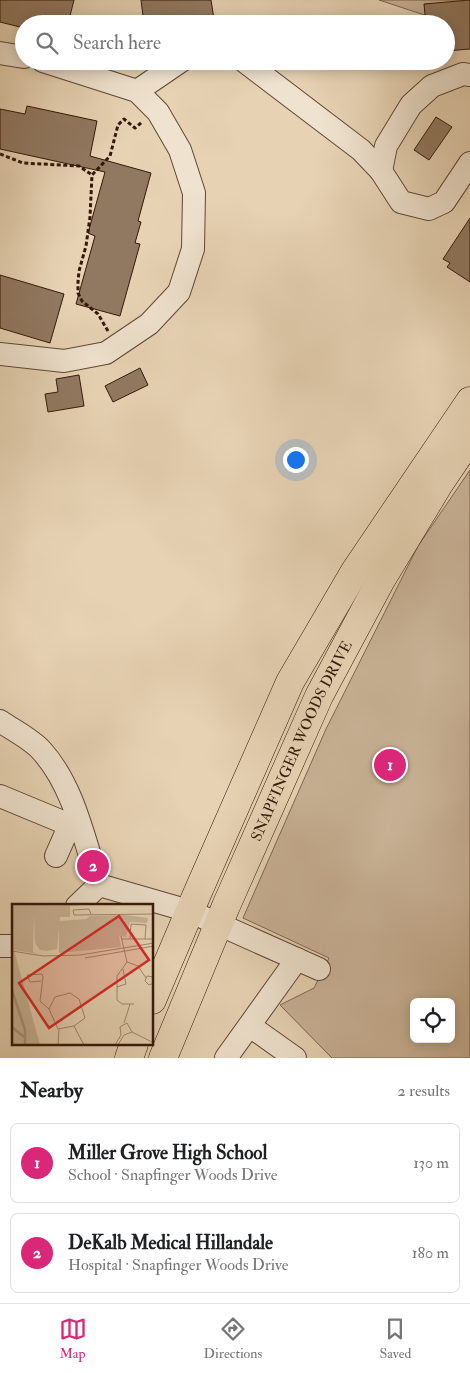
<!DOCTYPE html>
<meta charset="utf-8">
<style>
body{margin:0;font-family:"IM FELL Double Pica",serif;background:#f2f2f2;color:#202124}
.controls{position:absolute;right:15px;bottom:15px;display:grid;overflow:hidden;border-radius:8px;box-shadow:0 2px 12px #0003}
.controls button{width:45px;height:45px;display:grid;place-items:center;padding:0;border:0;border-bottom:1px solid #e0e0e0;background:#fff;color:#202124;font:25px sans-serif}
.you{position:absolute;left:295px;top:459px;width:18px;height:18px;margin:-12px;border:4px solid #fff;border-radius:50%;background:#1a73e8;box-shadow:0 0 0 8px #1a73e833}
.badge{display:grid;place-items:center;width:32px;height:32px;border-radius:50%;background:#db2777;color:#fff;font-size:16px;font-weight:700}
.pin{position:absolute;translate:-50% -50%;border:2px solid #fff;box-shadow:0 1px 5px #0006}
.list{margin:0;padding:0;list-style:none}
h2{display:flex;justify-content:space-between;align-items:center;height:65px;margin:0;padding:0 20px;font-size:21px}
h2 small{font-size:16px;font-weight:400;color:#757577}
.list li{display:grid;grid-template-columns:32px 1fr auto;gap:15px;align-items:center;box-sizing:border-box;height:80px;margin:0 10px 10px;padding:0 10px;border:1px solid #e0e0e0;border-radius:8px}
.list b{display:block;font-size:19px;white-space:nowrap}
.list p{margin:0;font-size:16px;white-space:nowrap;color:#757577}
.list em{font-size:16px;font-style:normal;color:#757577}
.icon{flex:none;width:28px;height:28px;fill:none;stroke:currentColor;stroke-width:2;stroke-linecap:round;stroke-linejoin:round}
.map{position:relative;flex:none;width:470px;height:1058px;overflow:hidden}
.search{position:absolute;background:#fff;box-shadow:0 2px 12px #0003;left:15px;right:15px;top:15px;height:55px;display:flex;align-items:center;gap:12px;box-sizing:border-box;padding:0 18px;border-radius:28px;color:#757577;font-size:19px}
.sheet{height:245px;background:#fff}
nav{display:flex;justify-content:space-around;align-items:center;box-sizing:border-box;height:70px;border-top:1px solid #e0e0e0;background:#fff;font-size:14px;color:#757577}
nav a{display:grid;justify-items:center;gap:2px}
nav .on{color:#db2777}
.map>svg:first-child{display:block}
.green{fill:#c9b397;stroke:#7e6650;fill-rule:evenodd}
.building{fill:#917961;stroke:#341808}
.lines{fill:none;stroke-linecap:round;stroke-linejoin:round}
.minor-casing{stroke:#614733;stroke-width:24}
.major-casing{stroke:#341808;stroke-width:29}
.path{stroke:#341808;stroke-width:3;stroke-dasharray:4 2.5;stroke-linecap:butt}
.minor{stroke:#efe2ce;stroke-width:22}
.major{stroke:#e7d3b4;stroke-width:28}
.labels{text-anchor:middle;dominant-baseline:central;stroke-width:4.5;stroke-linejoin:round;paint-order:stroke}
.street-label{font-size:15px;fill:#341808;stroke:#efe2ce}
.inset-river{fill:none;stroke:#aa937a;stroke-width:2.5}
.inset-road{fill:none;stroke:#9f886f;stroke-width:1}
.view{fill:#d62828;fill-opacity:0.15;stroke:#d62828;stroke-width:2.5}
.inset-edge{fill:none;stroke:#341808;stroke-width:2.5}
</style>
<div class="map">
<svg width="470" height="1058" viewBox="0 0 470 1058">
<rect width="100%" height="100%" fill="#e7d3b4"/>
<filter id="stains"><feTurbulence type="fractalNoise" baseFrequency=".004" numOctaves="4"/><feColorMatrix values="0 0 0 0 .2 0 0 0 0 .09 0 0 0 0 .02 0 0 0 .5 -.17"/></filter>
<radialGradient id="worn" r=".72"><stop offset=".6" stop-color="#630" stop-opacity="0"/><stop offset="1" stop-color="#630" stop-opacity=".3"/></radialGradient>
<g class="green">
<polygon points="379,0 470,0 470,30"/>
<path d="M470 470V1058H332L280 1005 314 988 329 958 243 918 326 729 418 546ZM414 1002H451V1039H414Z"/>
</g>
<g class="building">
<polygon points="0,0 74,0 68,24 24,24 24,28 0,22"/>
<polygon points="141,0 211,0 214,19 179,24 144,24"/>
<polygon points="470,0 470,49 446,51 446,24 426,24 424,4"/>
<polygon points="27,106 97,121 90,156 151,173 138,221 141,222 135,243 140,244 120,316 76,304 95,236 88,233 105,172 0,149 0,109 25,114"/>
<polygon points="436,117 452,127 429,160 414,150"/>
<polygon points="470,218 470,282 447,267 450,263 443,259"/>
<polygon points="0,275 64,294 50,343 0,328"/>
<polygon points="140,368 148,385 113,402 105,386"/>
<polygon points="79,375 84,406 48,412 45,394 58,392 56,379"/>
</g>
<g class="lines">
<g class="minor-casing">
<g id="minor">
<polyline points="0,53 24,57"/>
<polyline points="244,61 361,150 381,171 401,202 429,209 444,202 470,163"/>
<polyline points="137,91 181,61"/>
<polyline points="381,171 386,146 411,105 432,86 463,74 470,75"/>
<polyline points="0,354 64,361 106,353 149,324 179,292 193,249 194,193 180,150 158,112 137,91 43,61"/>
<path d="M0 721C13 730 31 739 41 750 74 786 84 840 99 885"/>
<polyline points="0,796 70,825"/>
<polyline points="56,856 75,813"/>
<polyline points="77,906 99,885 189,911 319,969"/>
<polyline points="0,946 14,946"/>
<polyline points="250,1026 295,1058"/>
<polyline points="226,1058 297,959"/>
</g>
</g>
<g class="major-casing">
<g id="major">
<polyline points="152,1000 197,894 290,682 355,571 470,401"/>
<polyline points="129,1058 134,1044"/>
<path id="s1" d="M163 1058 226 906 319 696 381 580 439 484 470 438"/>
</g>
</g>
<g class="path">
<polyline points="0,154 23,163 79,166 92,175"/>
<polyline points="108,331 98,314 82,301 78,293 78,282 79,271 86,246 90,217 92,175 110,156 118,125 124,119 135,128 142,122"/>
</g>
<use href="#minor" class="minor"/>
<use href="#major" class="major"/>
</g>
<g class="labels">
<g class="street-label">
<text stroke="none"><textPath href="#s1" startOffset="346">SNAPFINGER WOODS DRIVE</textPath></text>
</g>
</g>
<g transform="translate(12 904)">
<rect width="141" height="141" fill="#e7d3b4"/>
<path d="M0 0H80L58 2V13H48L45 45 35 47 28 46 23 39 22 10 21 48 27 50 2 46 28 141H0ZM113 11 136 14 135 19 118 18 114 33 107 32 109 43 47 49V17L74 15 78 12Z" fill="#c9b397"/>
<path class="inset-river" d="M0 86 13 126V141M0 123 12 133"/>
<path class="inset-road" d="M79 10 77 5 61 6 62 11 142 10M109 32 115 58 126 62 134 74M109 35H142M118 35 119 20 134 21 133 35M0 47 31 52 68 51 142 39M73 54 142 42M115 58 105 72V96L110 100H122M142 73 135 72 133 77 137 81 142 79M29 77 18 78 15 71 30 70 31 73 28 97 37 105 46 125 62 122 73 114 67 95 58 89 43 93 37 105M105 83 114 80 111 65M112 119 118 100M62 122 72 141M120 128 142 139M46 141 47 125M103 141 109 131 108 123 115 119 120 128 112 131 106 141"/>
<path class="view" d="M107 12 137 56 37 124 7 79Z"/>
<rect width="141" height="141" class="inset-edge"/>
</g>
<rect width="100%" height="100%" filter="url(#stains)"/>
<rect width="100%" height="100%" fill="url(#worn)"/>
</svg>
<div class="controls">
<button><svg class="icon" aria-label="locate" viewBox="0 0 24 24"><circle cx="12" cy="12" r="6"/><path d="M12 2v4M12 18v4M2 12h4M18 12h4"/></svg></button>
</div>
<div class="you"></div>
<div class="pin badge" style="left:390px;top:765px">1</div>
<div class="pin badge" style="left:93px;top:866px">2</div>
<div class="search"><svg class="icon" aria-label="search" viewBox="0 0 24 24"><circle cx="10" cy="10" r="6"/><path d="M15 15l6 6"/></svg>Search here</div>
</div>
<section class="sheet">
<h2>Nearby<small>2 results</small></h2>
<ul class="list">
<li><span class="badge">1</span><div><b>Miller Grove High School</b><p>School · Snapfinger Woods Drive</p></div><em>130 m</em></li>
<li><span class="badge">2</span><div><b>DeKalb Medical Hillandale</b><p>Hospital · Snapfinger Woods Drive</p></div><em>180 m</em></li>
</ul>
</section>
<nav>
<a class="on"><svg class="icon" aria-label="map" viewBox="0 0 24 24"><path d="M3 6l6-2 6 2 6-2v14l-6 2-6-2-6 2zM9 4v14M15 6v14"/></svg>Map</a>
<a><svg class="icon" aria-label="directions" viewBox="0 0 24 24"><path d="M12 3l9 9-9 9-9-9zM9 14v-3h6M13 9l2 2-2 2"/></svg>Directions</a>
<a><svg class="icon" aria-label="saved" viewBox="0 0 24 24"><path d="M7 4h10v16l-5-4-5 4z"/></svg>Saved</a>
</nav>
